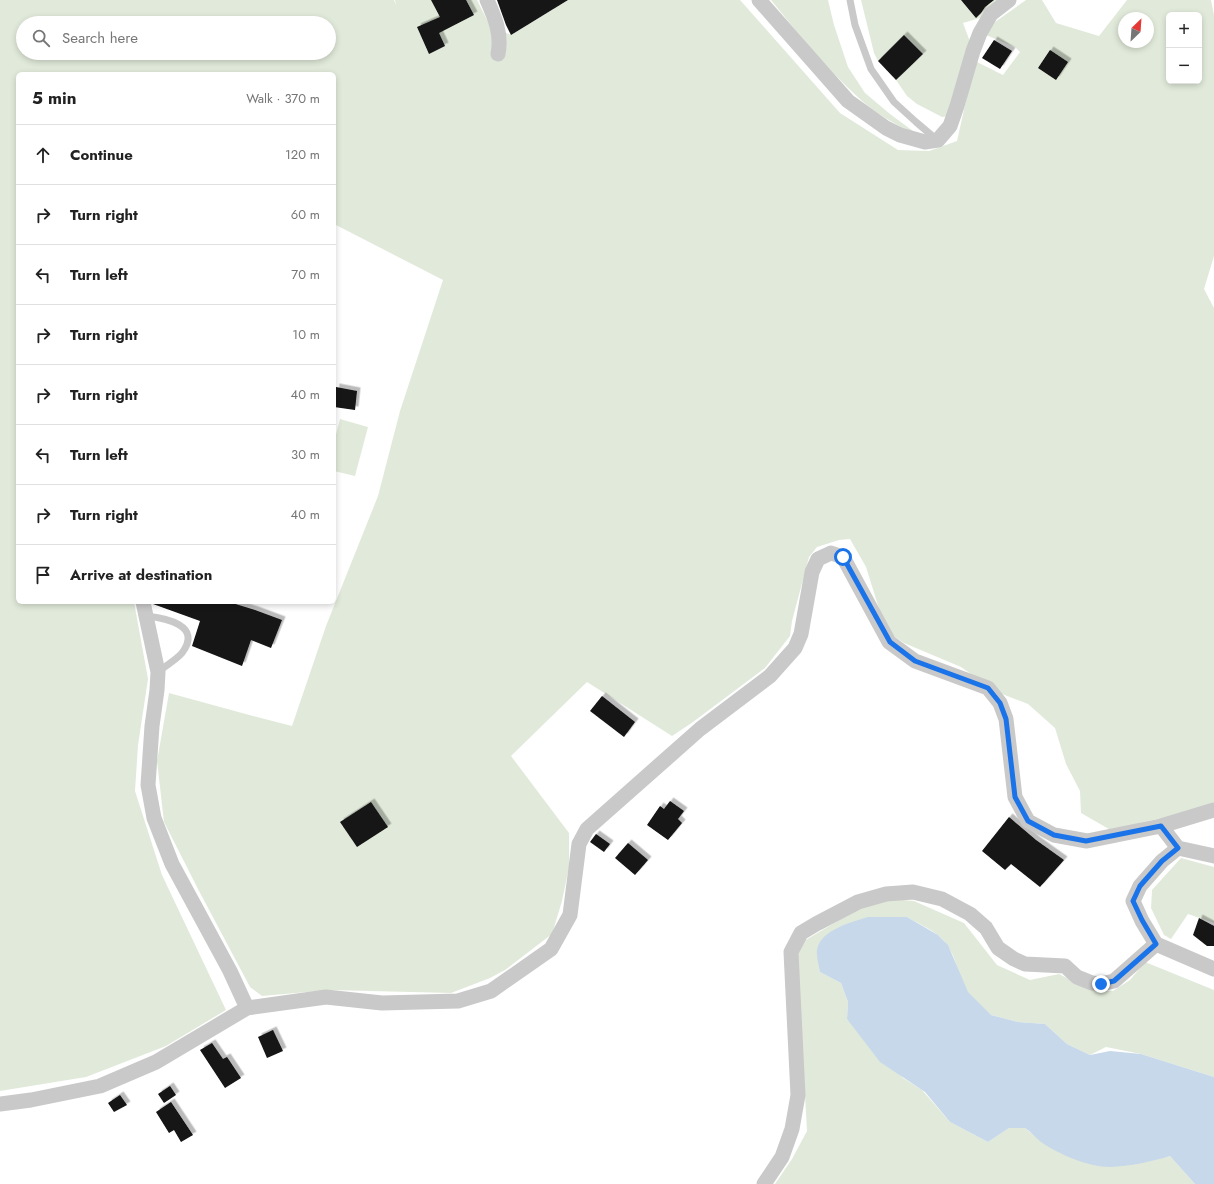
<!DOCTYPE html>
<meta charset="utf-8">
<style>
body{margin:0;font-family:Jost,sans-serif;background:#f6f6f6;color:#222}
.controls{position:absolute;right:12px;top:12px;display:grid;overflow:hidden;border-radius:6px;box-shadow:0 2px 6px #0003}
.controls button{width:36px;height:36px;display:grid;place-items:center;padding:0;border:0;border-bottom:1px solid #e0e0e0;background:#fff;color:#222;font:20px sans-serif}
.compass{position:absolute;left:1118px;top:12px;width:36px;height:36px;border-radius:50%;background:#fff;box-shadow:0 2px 6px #0003;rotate:25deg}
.stop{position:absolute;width:12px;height:12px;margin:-9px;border:3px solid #1a73e8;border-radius:50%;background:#fff}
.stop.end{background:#1a73e8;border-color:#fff;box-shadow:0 1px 4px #0008}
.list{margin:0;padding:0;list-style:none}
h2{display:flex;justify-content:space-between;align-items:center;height:52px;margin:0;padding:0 16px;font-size:17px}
h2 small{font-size:13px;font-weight:400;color:#767676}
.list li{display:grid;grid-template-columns:26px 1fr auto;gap:12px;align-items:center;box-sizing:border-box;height:60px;padding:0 16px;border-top:1px solid #e0e0e0}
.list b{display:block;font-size:15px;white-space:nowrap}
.list em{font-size:13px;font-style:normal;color:#767676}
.icon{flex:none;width:22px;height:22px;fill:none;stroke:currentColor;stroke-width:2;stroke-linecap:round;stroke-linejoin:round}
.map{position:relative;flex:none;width:1214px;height:1184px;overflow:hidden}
.search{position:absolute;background:#fff;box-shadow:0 2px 6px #0003;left:16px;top:16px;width:320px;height:44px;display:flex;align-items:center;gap:10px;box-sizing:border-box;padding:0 14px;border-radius:22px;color:#767676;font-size:15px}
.panel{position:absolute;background:#fff;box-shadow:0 2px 6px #0003;left:16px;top:72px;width:320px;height:532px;border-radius:6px}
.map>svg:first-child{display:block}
.green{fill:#e1eada;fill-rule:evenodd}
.water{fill:#c6d8e9}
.building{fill:#131313;filter:url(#shadow)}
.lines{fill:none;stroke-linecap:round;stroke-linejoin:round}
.lane{stroke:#c9c9c9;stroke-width:7}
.street{stroke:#c9c9c9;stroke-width:15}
.route{stroke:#1a73e8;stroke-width:5}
</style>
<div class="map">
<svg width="1214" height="1184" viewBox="0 0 1214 1184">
<defs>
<filter id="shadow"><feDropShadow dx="3.5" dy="-3.5" stdDeviation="0" flood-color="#0004"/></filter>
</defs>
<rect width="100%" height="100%" fill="#fff"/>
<g class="green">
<path d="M0 0H394L396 5 395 0H477L490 26 511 35 568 0H740L840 113 898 150 929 151 957 141 975 61 1003 75 1020 52 1015 47 986 35 995 22 1026 0H1042L1056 23 1099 36 1127 0H1211L1214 15V256L1204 289 1214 308V803L1201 810 1143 822 1114 832 1081 813 1080 791 1066 764 1055 728 1028 704 997 692 961 667 904 643 886 631 866 567 850 539 839 540 817 547 809 557 792 621 790 636 765 668 693 722 672 736 587 682 511 756 569 833V867L562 901 552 934 505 970 490 978 451 993 330 990 262 996 250 987 198 889 164 822 157 761 169 693 253 716 292 726 326 626 378 496 400 411 443 280 334 224V74H18V602H134L148 679 138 745 135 791 162 875 226 1010 166 1046 86 1077 0 1091ZM1169 15H1199V81H1169ZM1124 18H1148V42H1124ZM23 23H329V53H23Z"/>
<path d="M771 0H828L834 25 848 67 865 93 890 114 917 134H912C895 123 876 114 861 100 828 70 799 35 771 0Z"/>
<polygon points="861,0 1003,0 980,18 963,23 972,47 950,116 942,117 917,104 907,96 896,80 923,54 905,35 878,61 874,53"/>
<polygon points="340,419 368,427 355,476 334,471 334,442"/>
<polygon points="1181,858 1214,867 1214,923 1188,914 1171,939 1164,935 1151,908 1152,890"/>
<path d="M893 899 914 901 964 923 997 965 1030 980 1059 974 1089 989 1113 991 1130 980 1145 962 1214 990V1077L1141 1054 1106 1047 1090 1055 1067 1044 1045 1024 1018 1022 991 1015 962 992C959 972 955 950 939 936 931 929 917 923 907 917L817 950 820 972 841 983 848 1002 847 1019 903 1078 922 1090 950 1122 988 1142 1009 1128H1025C1073 1170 1110 1172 1170 1156L1195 1184H775L792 1159 807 1131 797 955 804 941 863 906Z"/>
</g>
<path class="water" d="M868 917H907L938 935 948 945 968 992 991 1015 1018 1022 1045 1024 1067 1044 1090 1055 1110 1051 1141 1054 1214 1077V1184H1195L1170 1156C1151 1162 1130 1166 1110 1167 1088 1167 1058 1154 1041 1142 1036 1138 1031 1132 1025 1128H1009L988 1142 950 1122 925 1092 880 1062 847 1019 848 1002 841 983 820 972C819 967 816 954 817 950 820 930 852 922 868 917Z"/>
<g class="building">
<polygon points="431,0 466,0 474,15 439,33 445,46 429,54 417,27 440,17"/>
<polygon points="497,0 568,0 511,35 506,25"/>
<polygon points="961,0 994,0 985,7 981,13 976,18"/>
<polygon points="904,35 923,54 896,80 878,61"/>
<polygon points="994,40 1012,51 1000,69 982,58"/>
<polygon points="1050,50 1068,62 1056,80 1038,68"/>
<polygon points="336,387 357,391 355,410 334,407"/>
<polygon points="152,602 229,602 255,610 282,620 271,648 251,640 242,666 192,646 200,621 153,604"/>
<polygon points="602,696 635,722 624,737 590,711"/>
<polygon points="670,801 684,811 678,819 682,823 668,840 647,825 660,806 664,809"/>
<polygon points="371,802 388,827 357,847 340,822"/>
<polygon points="1009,817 1036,840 1064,860 1040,887 1011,864 1005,870 982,851"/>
<polygon points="596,834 610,844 604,852 590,842"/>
<polygon points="628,843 648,860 635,875 615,858"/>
<polygon points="1199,918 1214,926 1214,946 1207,946 1193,935"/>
<polygon points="273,1030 283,1051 267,1058 258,1037"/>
<polygon points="212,1043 223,1059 227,1057 241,1078 225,1088 200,1050"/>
<polygon points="170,1086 176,1095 164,1103 158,1094"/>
<polygon points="120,1095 127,1105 114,1112 108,1103"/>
<polygon points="171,1102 193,1135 181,1142 174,1130 169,1133 156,1112"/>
</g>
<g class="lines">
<g class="lane">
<polyline points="850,0 855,25 871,69 894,102 916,122 936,139"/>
<path d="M146 616C165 618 203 625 182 653 176 660 165 666 158 672"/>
</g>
<g class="street">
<path d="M487 0C495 18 502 34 498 54"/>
<polyline points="759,0 848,101 886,128 900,135 925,142 938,140 950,126 957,106 973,51 980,33 991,14 1009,0"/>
<polyline points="143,602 158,672 157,690 152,726 148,785 154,818 172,864 230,971 247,1008"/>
<polyline points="1161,826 1178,848 1214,856"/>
<polyline points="1178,848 1162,861 1140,886 1133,901 1142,921 1156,944 1214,969"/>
<polyline points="0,1104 31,1100 100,1086 156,1062 247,1008 326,997 382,1003 458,1001 491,991 551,949 570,915 579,844 587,829 700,729 770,676 795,648 801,634 812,572 818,559 831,553 843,557 889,642 915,661 988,688 1000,703 1006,719 1015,797 1028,821 1054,835 1087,841 1161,826 1214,810"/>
<polyline points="764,1184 782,1157 792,1129 798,1095 791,952 801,933 816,924 858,902 886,894 913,892 942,899 970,914 986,928 998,948 1014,959 1025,964 1065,966 1077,977 1092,983 1101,984 1114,981 1156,944"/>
</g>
</g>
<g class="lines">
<polyline class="route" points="843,557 890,642 915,661 988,688 1000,703 1006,719 1015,797 1028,821 1054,835 1086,841 1161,826 1178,848 1162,861 1140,886 1133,901 1142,920 1156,944 1114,981 1101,984"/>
</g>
</svg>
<div class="controls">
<button>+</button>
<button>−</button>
</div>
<svg class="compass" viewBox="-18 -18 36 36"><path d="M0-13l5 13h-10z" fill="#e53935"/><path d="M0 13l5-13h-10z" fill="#767676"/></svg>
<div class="stop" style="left:843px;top:557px"></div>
<div class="stop end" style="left:1101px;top:984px"></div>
<div class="search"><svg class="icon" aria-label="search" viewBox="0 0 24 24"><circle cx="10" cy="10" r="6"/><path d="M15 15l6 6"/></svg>Search here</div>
<section class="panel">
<h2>5 min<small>Walk · 370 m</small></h2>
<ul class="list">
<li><svg class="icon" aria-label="ahead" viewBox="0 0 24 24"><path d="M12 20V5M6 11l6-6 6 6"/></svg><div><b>Continue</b></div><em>120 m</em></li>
<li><svg class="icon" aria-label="right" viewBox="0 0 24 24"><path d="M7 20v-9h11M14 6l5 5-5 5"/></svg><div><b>Turn right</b></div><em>60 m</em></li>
<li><svg class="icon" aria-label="left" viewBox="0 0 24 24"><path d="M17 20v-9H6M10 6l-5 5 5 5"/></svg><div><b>Turn left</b></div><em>70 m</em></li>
<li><svg class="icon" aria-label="right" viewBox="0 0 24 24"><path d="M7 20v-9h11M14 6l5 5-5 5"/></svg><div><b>Turn right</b></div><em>10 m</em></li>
<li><svg class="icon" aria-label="right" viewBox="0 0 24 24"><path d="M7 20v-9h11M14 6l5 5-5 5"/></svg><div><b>Turn right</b></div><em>40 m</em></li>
<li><svg class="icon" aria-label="left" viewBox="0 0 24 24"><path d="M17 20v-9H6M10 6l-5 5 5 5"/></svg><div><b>Turn left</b></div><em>30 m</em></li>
<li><svg class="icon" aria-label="right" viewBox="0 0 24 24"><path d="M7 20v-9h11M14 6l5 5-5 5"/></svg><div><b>Turn right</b></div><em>40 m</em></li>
<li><svg class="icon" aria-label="arrive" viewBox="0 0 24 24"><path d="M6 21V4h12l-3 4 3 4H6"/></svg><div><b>Arrive at destination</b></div></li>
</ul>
</section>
</div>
